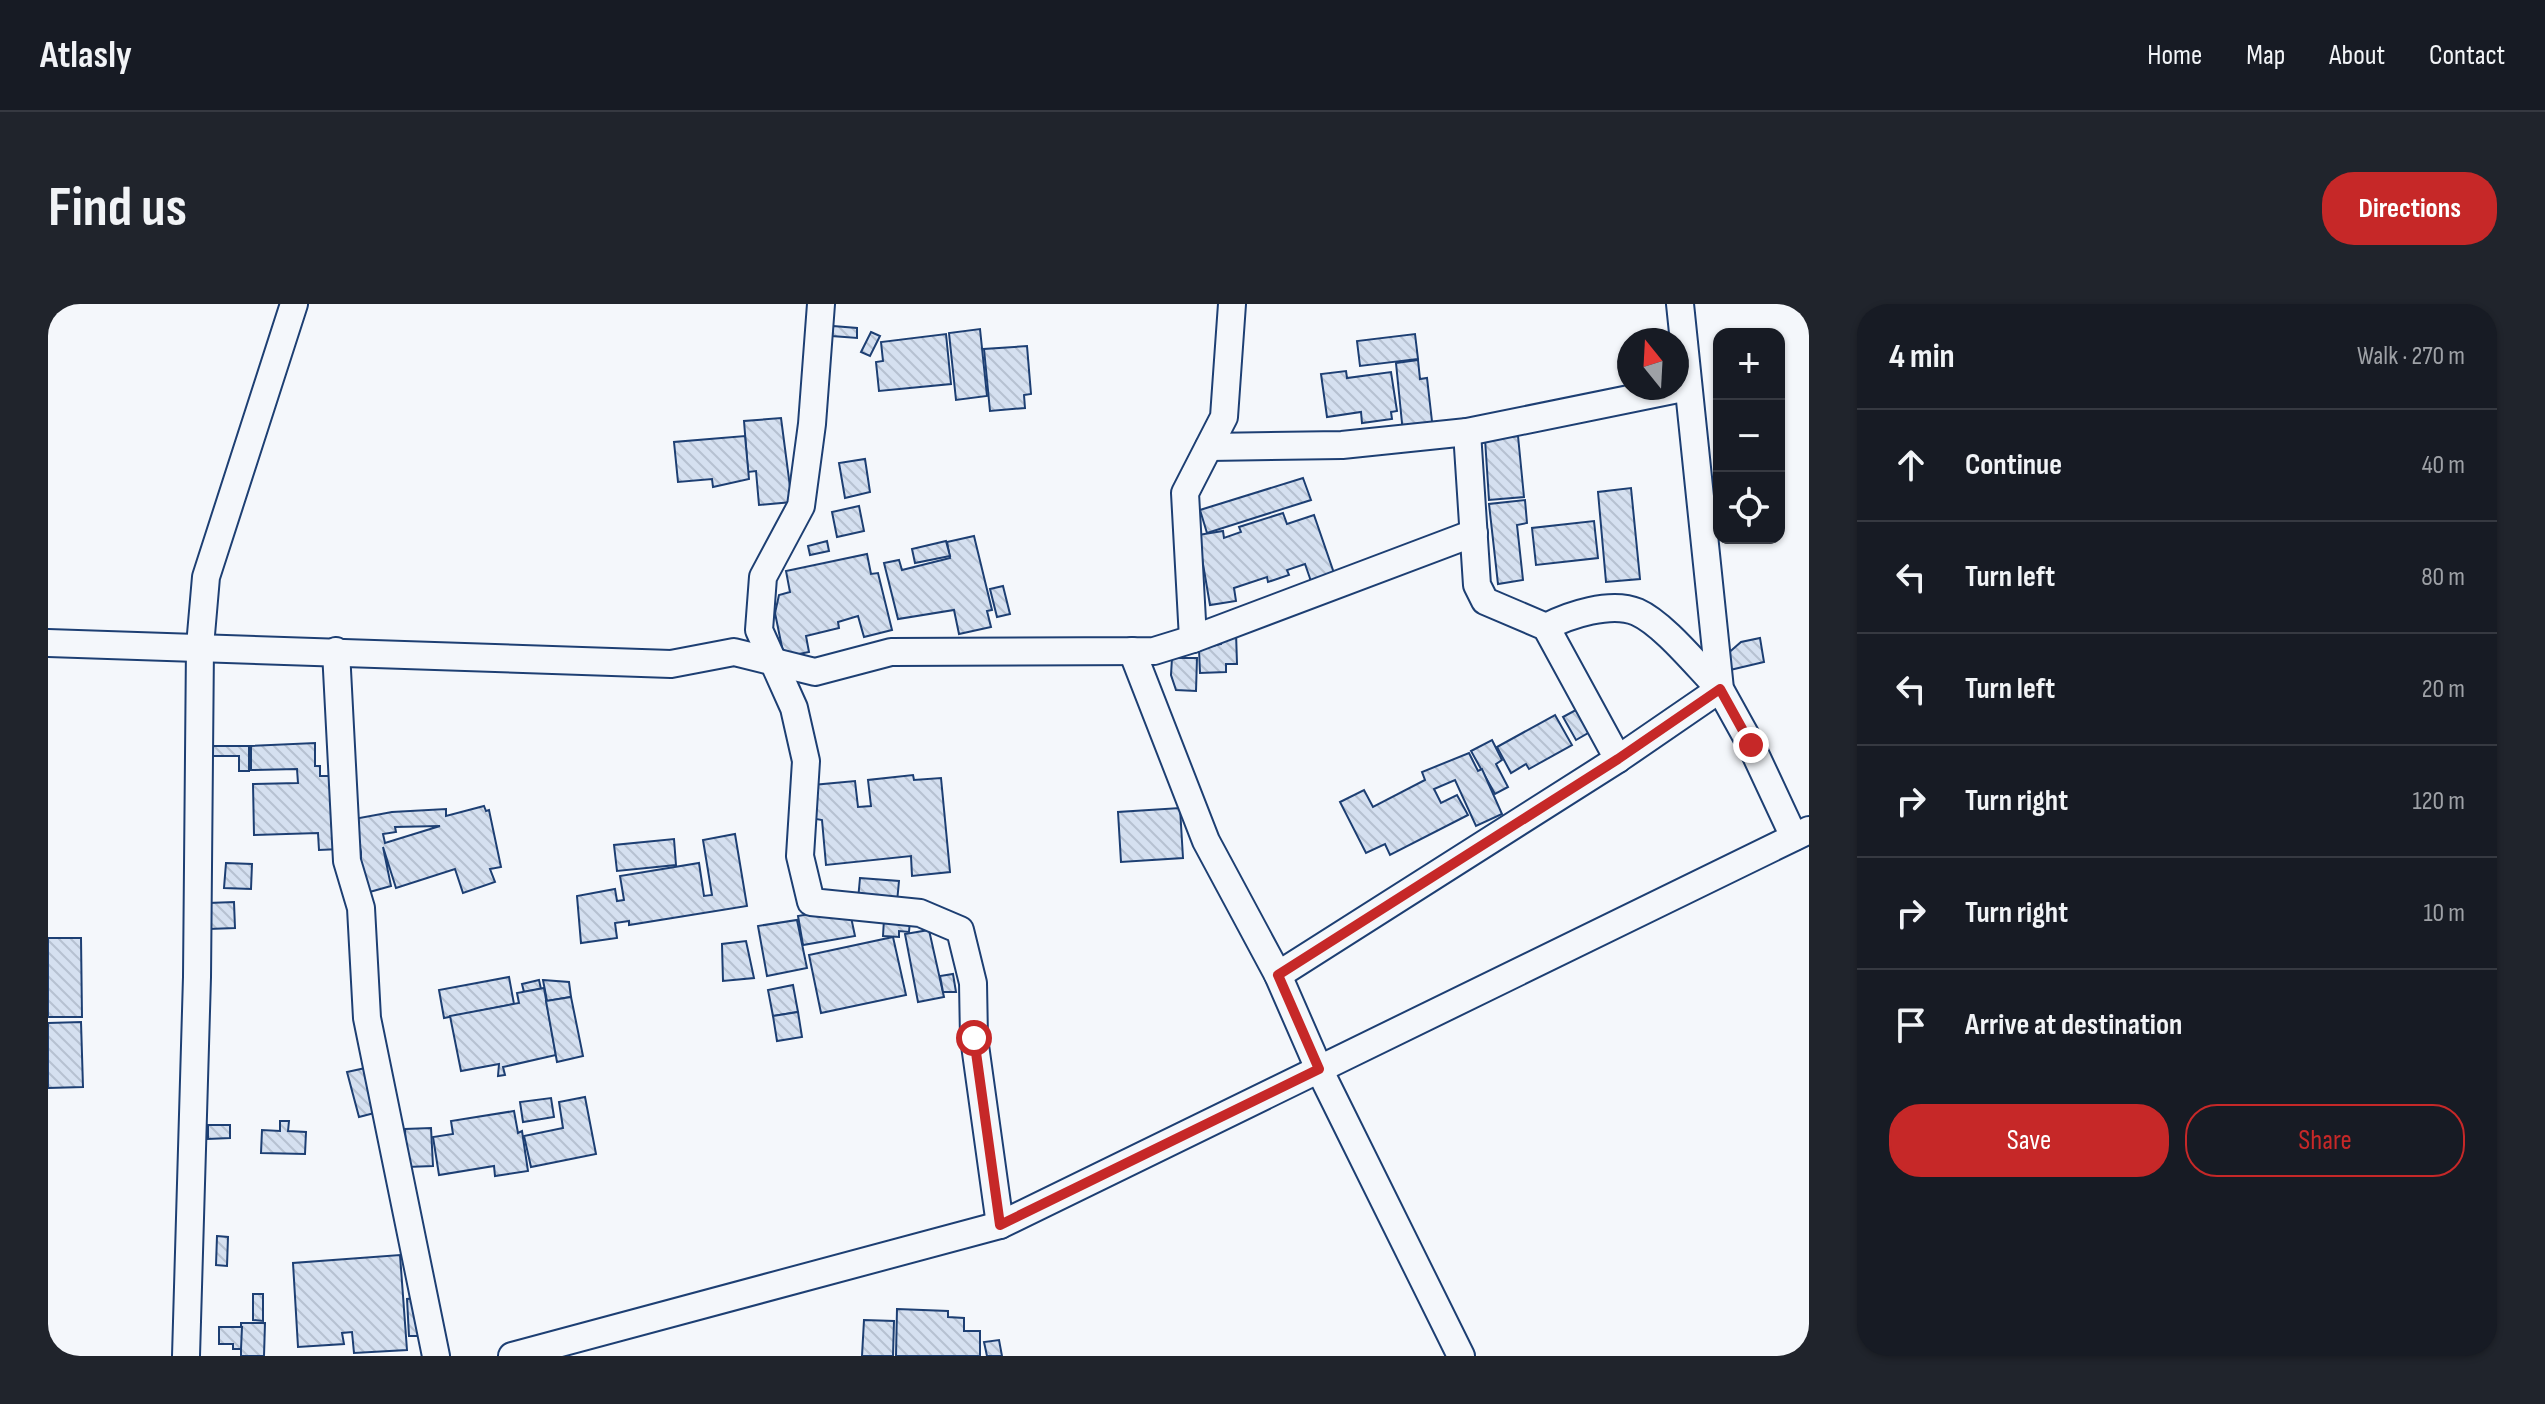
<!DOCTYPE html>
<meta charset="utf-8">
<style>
body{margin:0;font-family:"Sofia Sans Condensed",sans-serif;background:#20242c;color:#f1f3f6}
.controls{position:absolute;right:24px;top:24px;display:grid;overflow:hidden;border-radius:16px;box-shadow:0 2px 6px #0004}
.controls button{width:72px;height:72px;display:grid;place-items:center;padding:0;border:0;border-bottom:2px solid #363941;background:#171b24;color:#f1f3f6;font:40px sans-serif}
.compass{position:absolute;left:1569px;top:24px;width:72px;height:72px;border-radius:50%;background:#171b24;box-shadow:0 2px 6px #0004;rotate:342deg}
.stop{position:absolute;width:24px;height:24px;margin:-18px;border:6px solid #c62828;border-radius:50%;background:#fff}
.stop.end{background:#c62828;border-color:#fff;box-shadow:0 2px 8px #0008}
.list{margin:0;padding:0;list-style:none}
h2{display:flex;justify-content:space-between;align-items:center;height:104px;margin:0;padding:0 32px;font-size:34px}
h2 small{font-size:26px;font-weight:400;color:#9ea1a6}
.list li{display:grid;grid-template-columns:52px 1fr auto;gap:24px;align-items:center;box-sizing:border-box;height:112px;padding:0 32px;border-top:2px solid #363941}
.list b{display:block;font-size:30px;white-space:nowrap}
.list em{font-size:26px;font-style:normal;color:#9ea1a6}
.actions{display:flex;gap:16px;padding:24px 32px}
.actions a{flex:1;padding:18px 0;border:2px solid #c62828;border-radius:32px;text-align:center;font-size:28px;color:#c62828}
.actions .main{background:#c62828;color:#fff}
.icon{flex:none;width:44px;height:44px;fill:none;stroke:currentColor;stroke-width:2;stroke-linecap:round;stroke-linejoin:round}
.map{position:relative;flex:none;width:1761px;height:1052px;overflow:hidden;border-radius:32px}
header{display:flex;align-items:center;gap:48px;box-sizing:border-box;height:112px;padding:0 40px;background:#171b24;border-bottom:2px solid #363941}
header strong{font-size:38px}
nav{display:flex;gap:44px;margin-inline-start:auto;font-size:28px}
.intro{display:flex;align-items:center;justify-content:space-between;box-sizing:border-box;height:192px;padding:0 48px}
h1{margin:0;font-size:56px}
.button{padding:20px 36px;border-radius:32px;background:#c62828;color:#fff;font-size:28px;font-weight:700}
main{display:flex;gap:48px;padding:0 48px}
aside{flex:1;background:#171b24;border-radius:32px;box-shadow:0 2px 6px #0004}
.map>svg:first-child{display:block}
.building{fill:url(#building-back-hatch);stroke:#1d3f73;stroke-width:2;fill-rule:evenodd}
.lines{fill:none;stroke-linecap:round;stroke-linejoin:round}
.street-casing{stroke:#1d3f73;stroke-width:30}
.street{stroke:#f4f7fb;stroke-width:26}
.route{stroke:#c62828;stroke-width:10}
</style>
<header>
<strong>Atlasly</strong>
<nav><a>Home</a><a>Map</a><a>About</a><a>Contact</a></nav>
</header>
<div class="intro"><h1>Find us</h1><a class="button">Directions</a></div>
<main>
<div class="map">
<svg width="1761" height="1052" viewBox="0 0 1761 1052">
<defs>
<pattern id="building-back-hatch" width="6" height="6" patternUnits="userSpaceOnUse" patternTransform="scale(2)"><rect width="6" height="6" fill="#d5e0f0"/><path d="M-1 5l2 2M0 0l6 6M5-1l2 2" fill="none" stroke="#b6c1d1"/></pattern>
</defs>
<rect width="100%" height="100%" fill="#f4f7fb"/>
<g class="building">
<polygon points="785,22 809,24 809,34 784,32"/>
<polygon points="932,25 939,92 908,96 901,29"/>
<polygon points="823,28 832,32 822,52 813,48"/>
<polygon points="898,30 903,80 831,87 828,58 835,57 833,38"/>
<polygon points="1367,30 1370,55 1312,62 1309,37"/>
<polygon points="979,42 983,90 976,91 977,104 942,107 936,45"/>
<polygon points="1370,56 1372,75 1379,74 1385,126 1355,129 1348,59"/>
<polygon points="1298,67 1299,74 1343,68 1349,107 1343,108 1344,115 1314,119 1313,108 1279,113 1273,70"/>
<polygon points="733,114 744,198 711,201 708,167 700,168 696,117"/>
<polygon points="697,132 701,175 665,183 664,175 630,178 626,138"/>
<polygon points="1470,132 1476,193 1441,196 1437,135"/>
<polygon points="817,155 822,188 797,194 791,159"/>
<polygon points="1255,174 1263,196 1159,229 1152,206"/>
<polygon points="1583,184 1592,275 1558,278 1550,188"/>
<polygon points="1477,196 1479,219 1469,221 1475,276 1450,280 1441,200"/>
<polygon points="811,202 816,227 789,233 784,208"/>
<polygon points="1235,209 1239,220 1266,211 1288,275 1265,283 1257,260 1239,266 1241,271 1220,278 1219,273 1186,284 1188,297 1162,301 1150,231 1175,227 1176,234 1193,228 1191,223"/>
<polygon points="1546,217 1550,254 1488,261 1484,224"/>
<polygon points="926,232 944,306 939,307 943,323 911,330 906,306 850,315 836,259 851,256 854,266 902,254 899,238"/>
<polygon points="779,237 781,247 762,251 760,242"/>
<polygon points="898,237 902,252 867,259 864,245"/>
<polygon points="819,250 823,270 830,269 844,326 816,333 810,312 790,318 791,324 758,332 761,348 736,353 727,309 731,291 742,288 738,267"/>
<polygon points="955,282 962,310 949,313 942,285"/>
<polygon points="1188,328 1189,360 1178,360 1178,368 1152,369 1151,345 1173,340 1172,333"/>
<polygon points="1712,334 1716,358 1682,366 1678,351 1693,338"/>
<polygon points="1124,354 1149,354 1148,387 1128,386 1123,371"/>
<polygon points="1535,402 1547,425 1528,436 1515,413"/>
<polygon points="1507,411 1524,441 1481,465 1478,460 1463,469 1449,443"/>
<polygon points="1444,436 1454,456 1448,460 1460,483 1447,490 1423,447"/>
<polygon points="267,439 267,462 272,462 272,472 290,472 292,545 271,546 270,529 206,531 205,480 250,479 249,465 203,466 203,442"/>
<polygon points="164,442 201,442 201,467 191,467 191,452 164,452"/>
<polygon points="1421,449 1430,467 1434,465 1454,510 1428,522 1407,476 1386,485 1393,499 1409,491 1420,511 1342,551 1337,540 1318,549 1292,498 1316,486 1325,503 1377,476 1374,468"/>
<polygon points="865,471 866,476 893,474 902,568 864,572 863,552 778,561 774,516 768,515 765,481 807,477 810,503 823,502 820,476"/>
<path d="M436 502 438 507 441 506 453 563 442 565 447 578 415 589 407 565 348 584 335 543 343 582 318 589 309 557 313 556V548L306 515 344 508 398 505V512ZM392 522 337 539 335 530 348 528 347 523Z"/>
<polygon points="1132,504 1135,554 1073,558 1070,508"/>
<polygon points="687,530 699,602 581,621 581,617 567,619 569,634 533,639 529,592 567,585 569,597 576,596 572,572 651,559 656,592 664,591 655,536"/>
<polygon points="626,535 628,561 569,567 566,541"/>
<polygon points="178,559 204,560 203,585 176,584"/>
<polygon points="812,574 851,577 849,598 810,596"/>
<polygon points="186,598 187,624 161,625 160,599"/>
<polygon points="773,608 803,613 807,632 755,641 750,612"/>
<polygon points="836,615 862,616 861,628 851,627 851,633 835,632"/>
<polygon points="749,616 759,664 719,672 710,622"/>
<polygon points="881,626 896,693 870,698 857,630"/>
<polygon points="845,633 858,691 773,709 761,651"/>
<polygon points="0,634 33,634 34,713 0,713"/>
<polygon points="698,637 706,674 675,677 674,640"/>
<polygon points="905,670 908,688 895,688 892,672"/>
<polygon points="461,673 466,700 396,714 391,686"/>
<polygon points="491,676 493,685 476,688 474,680"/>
<polygon points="495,676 521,678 523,693 499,697"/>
<polygon points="745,681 750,708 725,712 720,686"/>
<polygon points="496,684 508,751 455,763 457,771 450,772 451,760 413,767 402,712 471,699 469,689"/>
<polygon points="523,693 535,752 509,758 498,697"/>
<polygon points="750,708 754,733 729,737 725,712"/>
<polygon points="33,718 35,783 0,784 0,719"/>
<polygon points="322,763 334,807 311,813 299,768"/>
<polygon points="537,793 548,850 483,863 476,832 515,824 511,798"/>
<polygon points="503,794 506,813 475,818 472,798"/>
<polygon points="466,807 470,829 474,827 480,867 447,872 446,862 391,871 385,833 405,830 403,817"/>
<polygon points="232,817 241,817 240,827 258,828 257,850 213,849 214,826 232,827"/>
<polygon points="160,821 182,821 182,834 160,835"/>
<polygon points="383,824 385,862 359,863 357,825"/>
<polygon points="169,932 180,933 179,962 168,961"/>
<polygon points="352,951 359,1046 306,1049 304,1028 294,1029 296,1040 250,1043 245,959"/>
<polygon points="205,990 215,990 215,1017 205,1016"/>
<polygon points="369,994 371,1032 361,1032 359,995"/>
<polygon points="849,1005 900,1007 900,1013 916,1014 916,1027 932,1027 932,1052 848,1052"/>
<polygon points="816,1016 846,1017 845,1052 814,1052"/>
<polygon points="193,1019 217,1019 216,1052 193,1052"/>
<polygon points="171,1023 194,1023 193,1045 185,1045 185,1040 171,1040"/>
<polygon points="951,1036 954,1052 939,1052 936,1038"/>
</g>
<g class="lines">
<g class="street-casing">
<g id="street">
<polyline points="773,0 764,120 753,202 715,273 711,326 746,404 758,457 752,552 763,598 872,609 912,626 925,679 926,734 952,921"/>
<polyline points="1632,0 1672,385 1703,441 1746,533"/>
<polyline points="1419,128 1429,281 1437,297 1498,323 1570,455"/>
<polyline points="1161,143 1294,141 1419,128 1640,83"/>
<polyline points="1145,335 1426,229"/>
<polyline points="0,339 623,360 686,348 767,368 843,348 1106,347 1145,335 1137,189 1176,113 1184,0"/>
<polyline points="288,347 299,557 313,604 319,714 388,1052"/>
<polyline points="1084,347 1158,537 1230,671 1271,765 1413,1052"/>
<path d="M1230 671 1570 455 1672 385C1650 363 1616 320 1589 308 1563 297 1521 311 1498 323"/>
<polyline points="138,1052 149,673 152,342 158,273 246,0"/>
<polyline points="464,1052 952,921 1761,526"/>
</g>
</g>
<use href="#street" class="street"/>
</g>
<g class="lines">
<polyline class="route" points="926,734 952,921 1271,765 1230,671 1570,455 1672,385 1703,441"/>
</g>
</svg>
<div class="controls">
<button>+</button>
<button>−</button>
<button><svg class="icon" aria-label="locate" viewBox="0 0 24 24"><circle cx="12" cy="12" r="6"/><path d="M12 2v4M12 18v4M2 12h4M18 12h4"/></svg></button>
</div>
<svg class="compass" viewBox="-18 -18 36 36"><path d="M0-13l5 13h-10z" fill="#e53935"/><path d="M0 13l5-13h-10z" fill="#9ea1a6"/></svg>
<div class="stop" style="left:926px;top:734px"></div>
<div class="stop end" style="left:1703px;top:441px"></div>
</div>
<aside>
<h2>4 min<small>Walk · 270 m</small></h2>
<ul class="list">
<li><svg class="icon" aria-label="ahead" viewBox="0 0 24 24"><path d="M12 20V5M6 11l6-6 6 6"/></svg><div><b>Continue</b></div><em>40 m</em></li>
<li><svg class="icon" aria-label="left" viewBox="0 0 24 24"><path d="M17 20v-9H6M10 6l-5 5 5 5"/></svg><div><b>Turn left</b></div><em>80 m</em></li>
<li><svg class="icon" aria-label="left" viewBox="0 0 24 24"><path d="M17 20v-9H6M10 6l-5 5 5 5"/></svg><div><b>Turn left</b></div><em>20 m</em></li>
<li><svg class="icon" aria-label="right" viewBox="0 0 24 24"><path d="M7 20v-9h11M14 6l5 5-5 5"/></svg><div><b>Turn right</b></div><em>120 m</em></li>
<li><svg class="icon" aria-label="right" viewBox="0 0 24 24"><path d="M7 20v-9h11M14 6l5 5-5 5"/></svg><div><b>Turn right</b></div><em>10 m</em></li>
<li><svg class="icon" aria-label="arrive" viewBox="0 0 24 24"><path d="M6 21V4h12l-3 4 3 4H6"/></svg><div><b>Arrive at destination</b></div></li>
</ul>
<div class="actions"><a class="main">Save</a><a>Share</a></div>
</aside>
</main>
